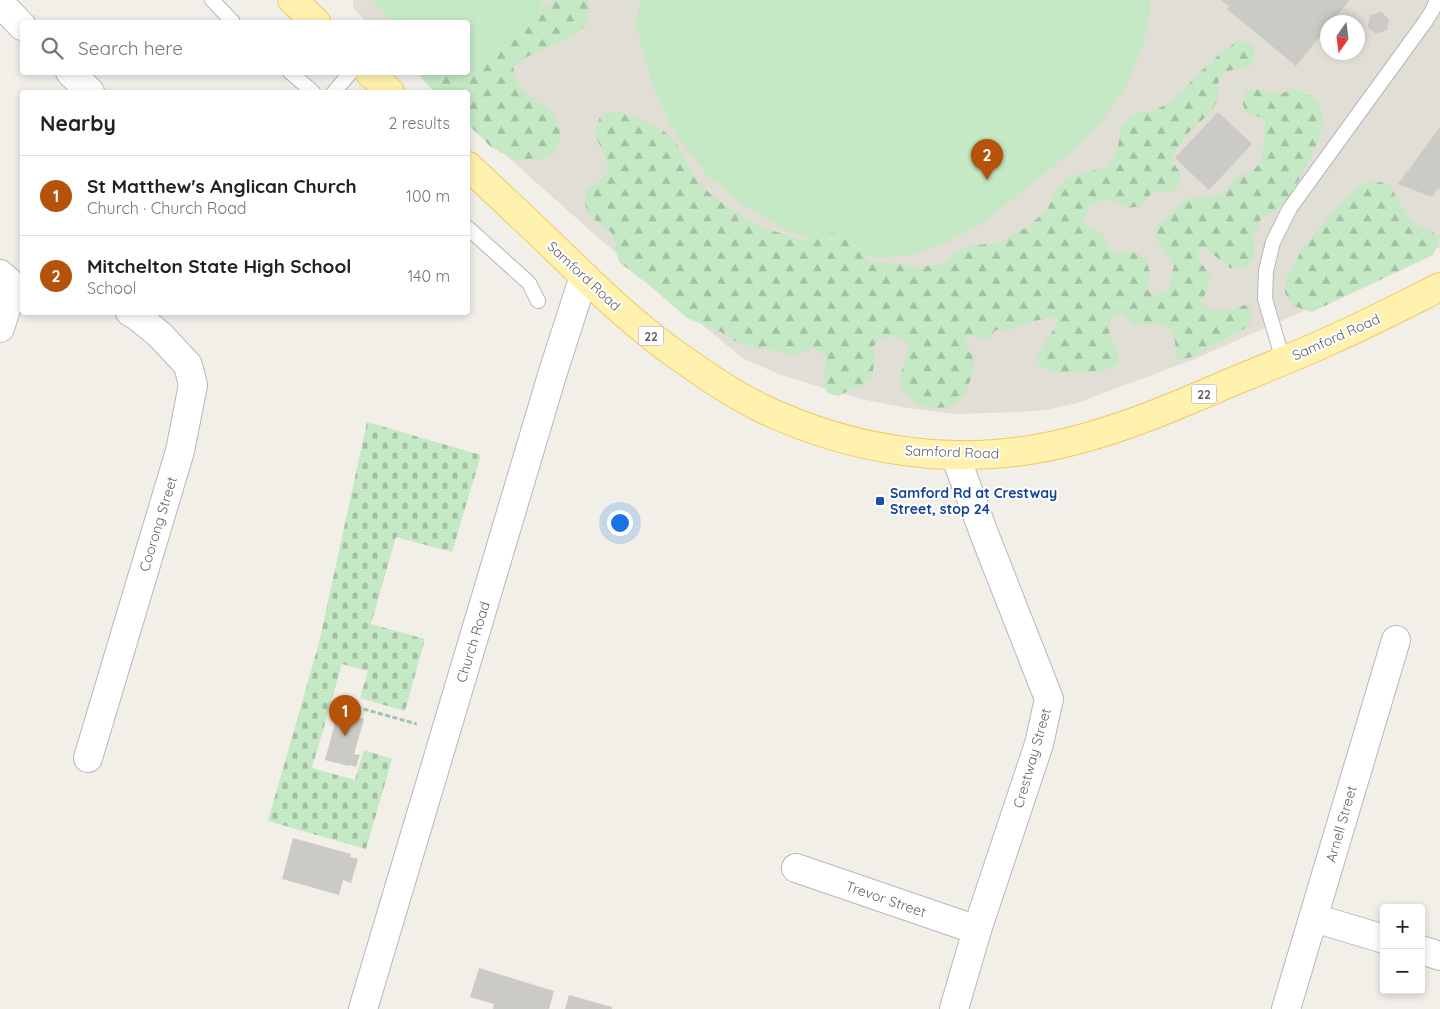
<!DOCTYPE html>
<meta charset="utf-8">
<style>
body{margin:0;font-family:Quicksand,sans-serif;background:#f6f6f6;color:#222}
.controls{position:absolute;right:15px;bottom:15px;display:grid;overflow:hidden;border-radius:5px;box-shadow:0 2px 8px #0003}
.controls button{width:45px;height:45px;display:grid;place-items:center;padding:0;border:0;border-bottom:1px solid #e0e0e0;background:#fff;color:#222;font:25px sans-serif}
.compass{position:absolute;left:1320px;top:15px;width:45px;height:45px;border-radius:50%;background:#fff;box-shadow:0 2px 8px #0003;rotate:194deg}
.you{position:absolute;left:619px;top:522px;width:18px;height:18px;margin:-12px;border:4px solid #fff;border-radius:50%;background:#1a73e8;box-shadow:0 0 0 8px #1a73e833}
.badge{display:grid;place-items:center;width:32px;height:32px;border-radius:50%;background:#b45309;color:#fff;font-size:16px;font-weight:700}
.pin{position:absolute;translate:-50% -41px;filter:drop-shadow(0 1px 2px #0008)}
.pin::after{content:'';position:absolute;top:26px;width:18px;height:15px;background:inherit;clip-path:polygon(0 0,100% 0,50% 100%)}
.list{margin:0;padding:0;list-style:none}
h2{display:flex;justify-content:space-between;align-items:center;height:65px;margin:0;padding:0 20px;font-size:21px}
h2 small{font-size:16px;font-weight:400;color:#767676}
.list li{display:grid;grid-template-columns:32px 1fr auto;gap:15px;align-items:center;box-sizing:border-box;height:80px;padding:0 20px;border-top:1px solid #e0e0e0}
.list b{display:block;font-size:19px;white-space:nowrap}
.list p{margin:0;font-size:16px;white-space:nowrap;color:#767676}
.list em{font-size:16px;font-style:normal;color:#767676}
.icon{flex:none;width:28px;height:28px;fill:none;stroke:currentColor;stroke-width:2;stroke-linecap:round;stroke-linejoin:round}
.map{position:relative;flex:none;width:1440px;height:1009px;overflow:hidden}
.search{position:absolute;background:#fff;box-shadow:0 2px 8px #0003;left:20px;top:20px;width:450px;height:55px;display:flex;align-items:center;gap:12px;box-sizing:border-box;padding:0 18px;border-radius:5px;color:#767676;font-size:19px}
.panel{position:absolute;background:#fff;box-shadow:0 2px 8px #0003;left:20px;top:90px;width:450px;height:225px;border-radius:5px}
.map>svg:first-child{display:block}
.education{fill:#e1ded6;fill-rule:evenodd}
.green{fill:#c5e8c5}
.forest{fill:url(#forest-firs)}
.cemetery{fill:url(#cemetery-stones)}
.building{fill:#cccac5}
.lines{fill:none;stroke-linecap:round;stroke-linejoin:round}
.service-casing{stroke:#b5b8bc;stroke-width:16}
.minor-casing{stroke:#b5b8bc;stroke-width:30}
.tertiary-casing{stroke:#b5b8bc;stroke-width:30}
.primary-casing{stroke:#f2c960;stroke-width:30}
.path{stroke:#9cc7a9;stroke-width:3;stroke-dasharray:5 2.5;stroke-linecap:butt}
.service{stroke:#fff;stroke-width:14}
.minor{stroke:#fff;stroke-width:28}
.tertiary{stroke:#fff;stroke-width:28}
.primary{stroke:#fff2af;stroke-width:28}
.transit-dot{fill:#1a4fb4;stroke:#fff;stroke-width:2}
.labels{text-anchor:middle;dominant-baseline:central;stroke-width:4;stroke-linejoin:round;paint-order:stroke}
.shield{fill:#fff;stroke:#8f9295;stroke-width:1}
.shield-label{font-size:12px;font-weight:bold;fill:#5f6368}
.street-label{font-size:14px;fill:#5f6368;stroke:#fff}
.transit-label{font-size:14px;font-weight:bold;fill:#164399;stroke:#fff;text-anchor:start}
</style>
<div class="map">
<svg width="1440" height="1009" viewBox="0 0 1440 1009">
<defs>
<pattern id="forest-firs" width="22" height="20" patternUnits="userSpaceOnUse" patternTransform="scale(1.25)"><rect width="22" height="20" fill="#c5e8c5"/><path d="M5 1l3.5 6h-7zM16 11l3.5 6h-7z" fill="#a3c0a4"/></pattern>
<pattern id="cemetery-stones" width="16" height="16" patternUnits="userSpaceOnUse" patternTransform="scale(1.25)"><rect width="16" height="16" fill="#c5e8c5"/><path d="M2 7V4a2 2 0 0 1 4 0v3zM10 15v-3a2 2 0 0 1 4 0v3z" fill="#a3c0a4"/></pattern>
</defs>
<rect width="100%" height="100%" fill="#f1efe8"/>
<path class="education" d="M353 0H1440V247L1392 272 1192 360 1077 403 1046 410 1016 412 956 414 908 408 861 399 781 375 742 358 594 234 473 126 468 92 418 73 468 72V22H367L353 8ZM1328 22H1358V52H1328Z"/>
<g class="green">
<polygon points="372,0 543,0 545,2 457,87 443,73 468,72 468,22 394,22"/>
<polygon points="641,0 1150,0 1150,16 1141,51 1125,88 1102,121 1080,145 984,222 947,242 915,254 881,258 843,252 786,230 742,204 706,174 674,131 653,87 636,25"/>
</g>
<g class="forest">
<polygon points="553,0 589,0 589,9 586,26 565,40 528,56 513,66 515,76 520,87 553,114 560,128 559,143 554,154 545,159 535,159 518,161 491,147 468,124 468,92 434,92 417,73 456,74 468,72 468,70 530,12 552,5"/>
<path d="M1239 40 1251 44 1255 53 1251 66 1223 72 1217 86 1218 100 1210 113 1189 132 1174 152 1173 163 1180 172V185L1170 193 1157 190 1150 195 1142 206 1128 208 1114 201 1102 200 1090 206 1083 219 1086 226 1094 228 1103 234 1107 246 1116 255 1131 251 1145 258 1150 272 1147 289 1155 296 1168 291 1174 265 1156 239 1158 224 1173 212 1181 201 1193 198 1213 197 1226 191 1235 178 1253 171 1262 160 1266 120 1245 111 1242 101 1246 92 1254 88 1265 92 1280 94 1293 89 1306 93 1317 100 1321 109 1323 124 1319 140 1291 195 1276 210 1261 218 1253 239 1255 256 1247 267 1230 268 1204 247 1197 251 1201 263 1210 275 1207 291 1201 301 1209 310 1226 311 1245 305 1252 311 1249 326 1193 357 1178 360C1176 352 1176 343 1173 336 1167 320 1147 324 1134 325L1121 313 1110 321 1109 335 1117 348 1119 363 1105 371 1059 373 1045 369 1036 361 1041 349 1056 326 1057 317 1033 321 1013 329 996 330 986 340 974 335 967 336 966 346 973 356 974 371 964 396 950 407 933 408 920 405 905 393 898 380C903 366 910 358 908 343L894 336 880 338 873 347 875 360 871 380 838 396 827 393 824 385 826 357 813 347 795 356 779 351 759 349 735 341 721 332 687 318 649 285 619 262 611 232 588 215 585 204 586 189 599 181 609 171 604 154 594 133 600 117 616 111 646 122 663 130 678 146 687 165 701 186 727 207 761 227 786 235 803 242 820 234 841 233 870 262 900 264 921 267 944 263 956 251 971 246 1001 242 1030 225 1048 208 1057 189 1068 177 1109 167 1117 151 1121 128 1132 114 1152 111 1172 102 1197 75 1223 51Z"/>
<polygon points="1381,182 1391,186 1398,202 1418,226 1429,230 1440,237 1433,255 1312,312 1293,306 1285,293 1286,279 1303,248 1349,194 1364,183"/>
</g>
<polygon class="cemetery" points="367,422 481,455 452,552 396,537 371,624 425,639 405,711 360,698 368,671 342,664 312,768 355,780 364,750 392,759 366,849 268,821 319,643"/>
<g class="building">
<polygon points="1221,0 1350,0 1331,22 1328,22 1328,27 1296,66 1227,9 1229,6"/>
<polygon points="1381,12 1389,19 1387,30 1376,34 1368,27 1370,15"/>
<polygon points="1218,112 1252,144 1209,190 1175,158"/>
<polygon points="1440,127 1440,189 1438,188 1432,197 1398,184"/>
<polygon points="348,709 358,712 357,717 364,719 354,754 360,755 356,767 350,765 349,766 325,760 338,712 346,715"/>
<polygon points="293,838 351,854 350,857 358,859 351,883 343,880 339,895 282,879"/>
<polygon points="479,968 554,991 549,1009 493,1009 494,1004 470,997"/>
<polygon points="569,995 612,1007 612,1009 565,1009"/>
</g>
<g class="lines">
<g class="service-casing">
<g id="service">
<polyline points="212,0 233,22"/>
<polyline points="290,72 313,92"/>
<polyline points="334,92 351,72"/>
<polyline points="468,228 529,283 538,301"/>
<polyline points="1283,360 1265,299 1266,271 1273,242 1290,208 1425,22 1432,11 1437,0"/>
</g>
</g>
<g class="minor-casing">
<g id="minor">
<polyline points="0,3 22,26"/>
<polyline points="70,72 90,92"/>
<polyline points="0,274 8,281 7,306 0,328"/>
<polyline points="88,758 180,451 193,385 188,365 160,335 137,316 130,312"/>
<polyline points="796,868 977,930"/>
<polyline points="1314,918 1384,939"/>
<polyline points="1421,950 1440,956"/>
<polyline points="954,1009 977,930 1039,744 1049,699 985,536 955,455"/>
<polyline points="1286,1009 1396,640"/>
</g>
</g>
<g class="tertiary-casing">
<polyline id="tertiary" points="363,1009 553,372 584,276"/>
</g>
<g class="primary-casing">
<g id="primary">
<polyline points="292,0 316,22"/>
<polyline points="369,72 390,92"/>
<path d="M468 166C500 196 532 226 564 257 601 293 639 329 681 358 706 376 733 394 761 408 847 449 946 466 1041 448 1107 436 1172 408 1234 381 1266 368 1299 355 1331 340 1368 324 1404 305 1440 287"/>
</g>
</g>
<polyline class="path" points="352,710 353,706 417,724"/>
<use href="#service" class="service"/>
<use href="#minor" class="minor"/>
<use href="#tertiary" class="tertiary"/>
<use href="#primary" class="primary"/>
</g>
<rect class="transit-dot" x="875" y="496" width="10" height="10" rx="2.5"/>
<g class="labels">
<g class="shield">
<rect x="638.5" y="326.5" width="25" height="19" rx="4"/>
<rect x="1191.5" y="384.5" width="25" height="19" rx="4"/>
</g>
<g class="shield-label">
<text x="651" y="336">22</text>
<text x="1204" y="394">22</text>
</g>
<g class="street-label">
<text transform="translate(584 276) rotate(43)">Samford Road</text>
<text transform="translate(1336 337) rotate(-24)">Samford Road</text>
<text transform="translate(952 452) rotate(2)">Samford Road</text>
<text transform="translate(158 524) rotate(-73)">Coorong Street</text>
<text transform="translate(473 642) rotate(-73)">Church Road</text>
<text transform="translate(1032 758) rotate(-74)">Crestway Street</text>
<text transform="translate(1341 824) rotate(-74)">Arnell Street</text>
<text transform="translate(886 899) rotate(19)">Trevor Street</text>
</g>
<g class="transit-label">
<text x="890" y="493">Samford Rd at Crestway<tspan x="890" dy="16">Street, stop 24</tspan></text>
</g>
</g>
</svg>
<div class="controls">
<button>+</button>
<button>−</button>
</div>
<svg class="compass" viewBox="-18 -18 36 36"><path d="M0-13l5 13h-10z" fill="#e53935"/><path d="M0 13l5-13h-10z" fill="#767676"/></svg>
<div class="you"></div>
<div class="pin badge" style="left:345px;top:736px">1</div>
<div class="pin badge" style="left:987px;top:180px">2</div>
<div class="search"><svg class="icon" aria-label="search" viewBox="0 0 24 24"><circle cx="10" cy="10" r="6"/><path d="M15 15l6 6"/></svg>Search here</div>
<section class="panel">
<h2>Nearby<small>2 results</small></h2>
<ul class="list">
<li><span class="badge">1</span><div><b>St Matthew's Anglican Church</b><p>Church · Church Road</p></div><em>100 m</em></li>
<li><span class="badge">2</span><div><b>Mitchelton State High School</b><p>School</p></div><em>140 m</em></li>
</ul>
</section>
</div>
